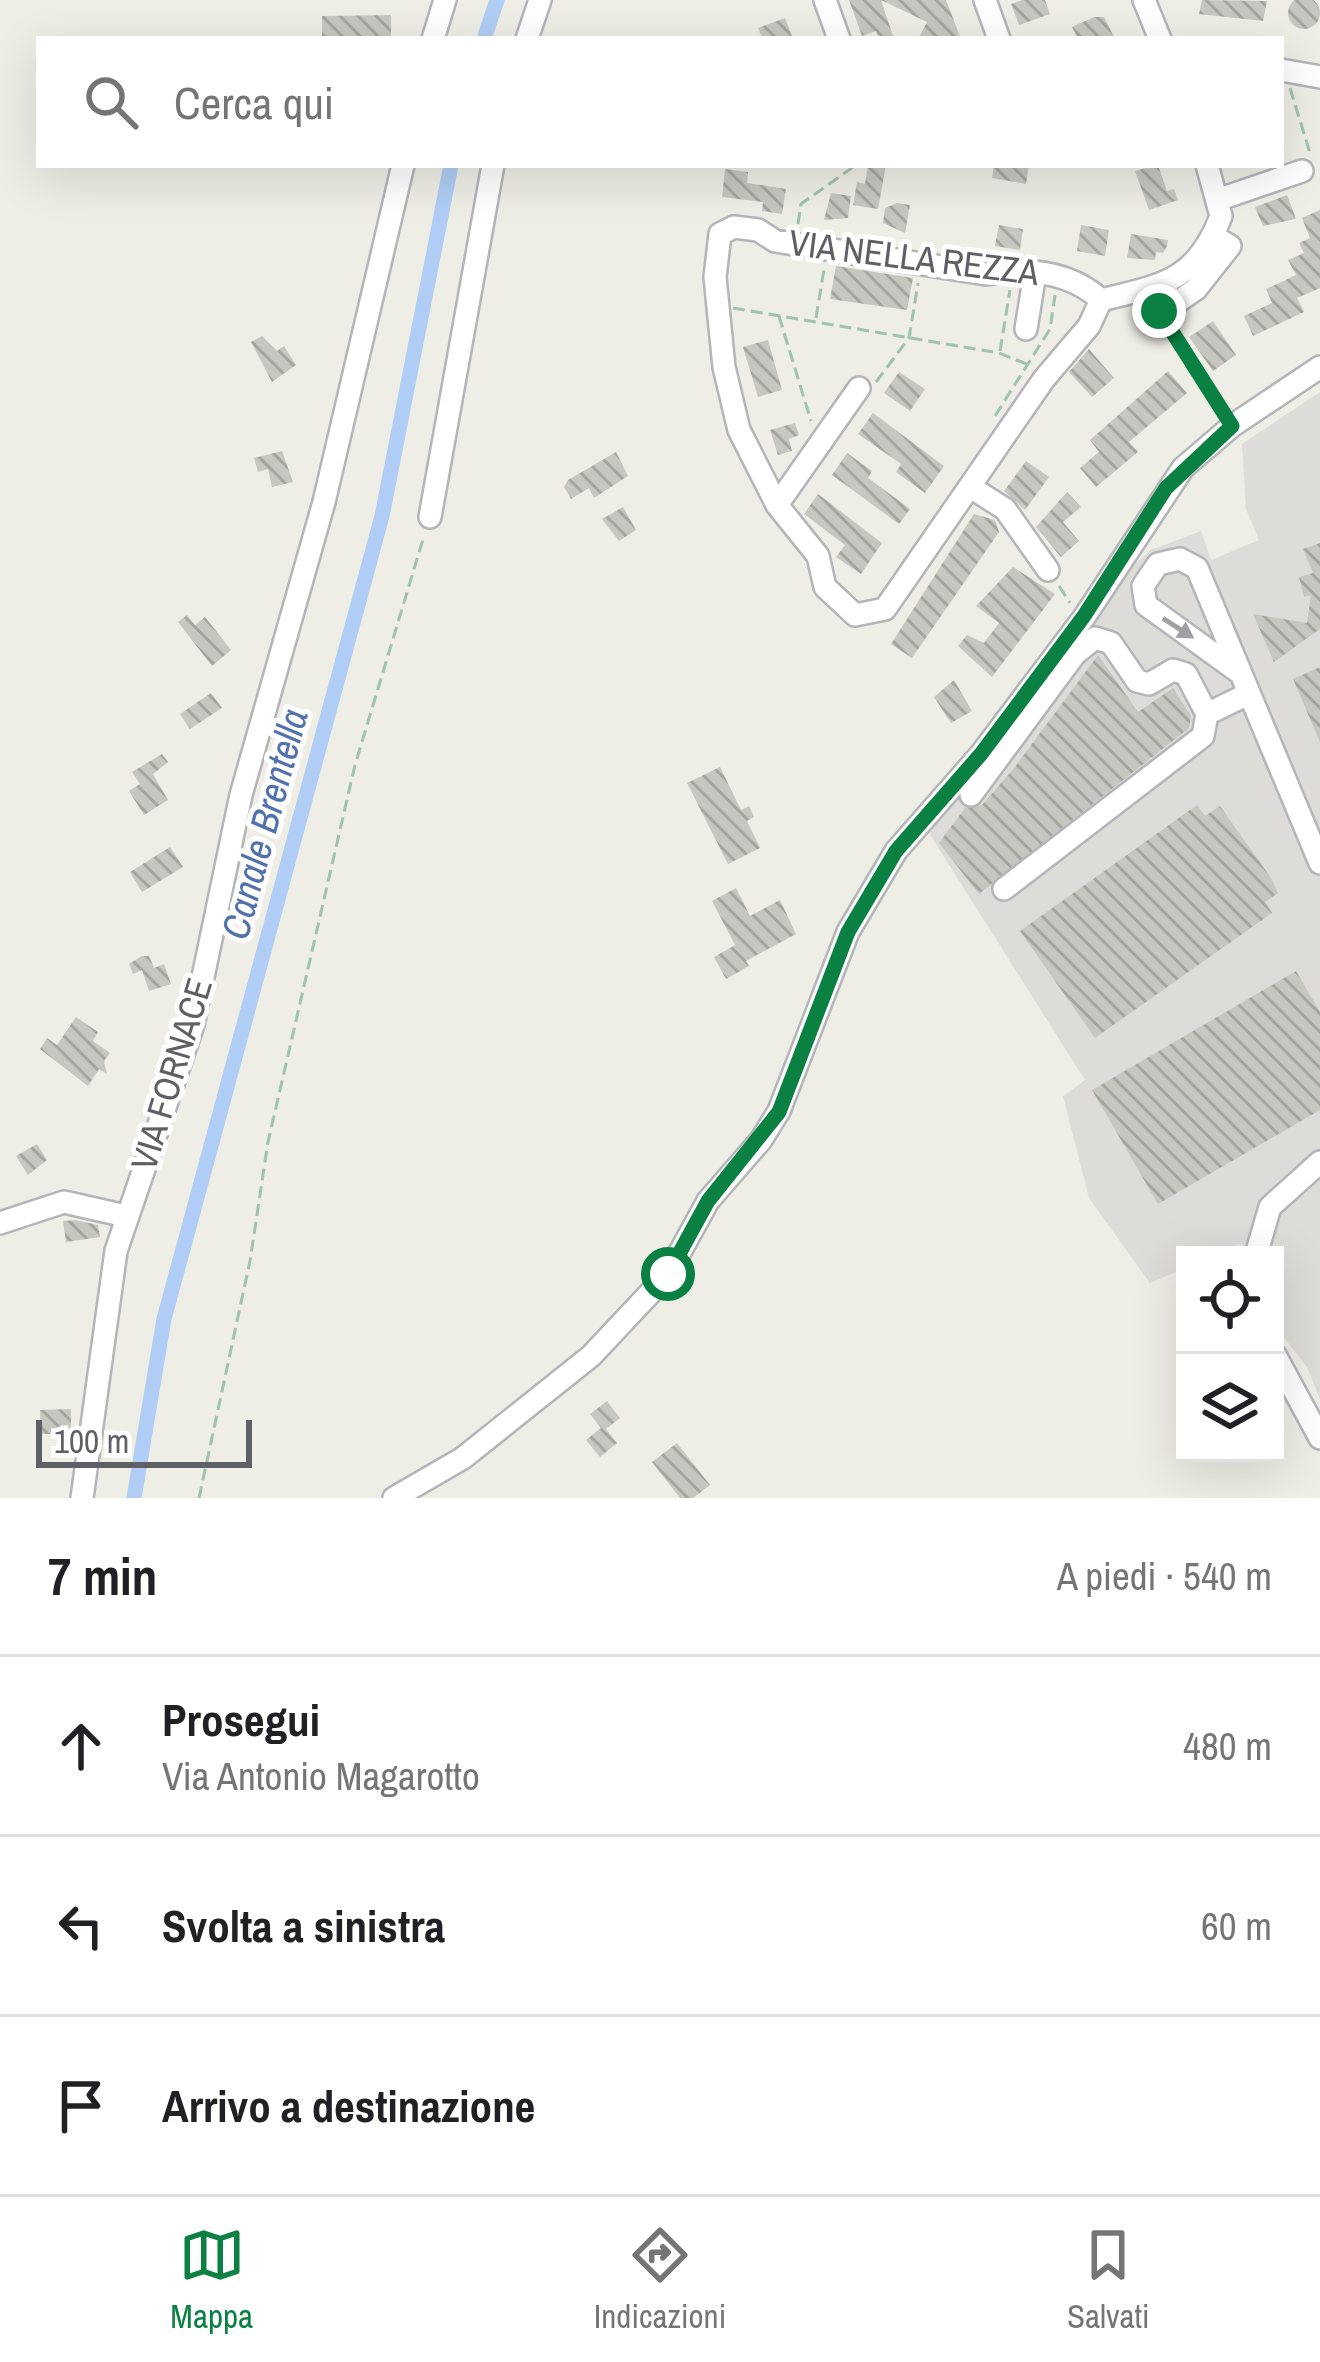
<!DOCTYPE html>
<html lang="it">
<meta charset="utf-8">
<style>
body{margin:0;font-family:"Archivo Narrow",sans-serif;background:#f6f6f6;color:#202124}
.controls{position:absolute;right:36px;bottom:36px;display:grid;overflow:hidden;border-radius:0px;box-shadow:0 12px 48px #0002}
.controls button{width:108px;height:108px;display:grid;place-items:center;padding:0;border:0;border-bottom:3px solid #e0e0e0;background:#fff;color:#202124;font:60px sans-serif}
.scale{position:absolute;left:36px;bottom:30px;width:216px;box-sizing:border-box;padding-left:12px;border:6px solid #5e6065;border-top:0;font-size:33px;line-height:42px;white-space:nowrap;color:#5e6065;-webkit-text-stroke:9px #fff;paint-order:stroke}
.stop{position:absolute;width:36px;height:36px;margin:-27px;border:9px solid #0b8043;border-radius:50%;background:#fff}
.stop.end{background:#0b8043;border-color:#fff;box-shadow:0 3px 12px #0008}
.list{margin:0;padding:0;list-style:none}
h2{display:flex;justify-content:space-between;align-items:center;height:156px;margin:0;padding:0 48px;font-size:51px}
h2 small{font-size:39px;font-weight:400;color:#757577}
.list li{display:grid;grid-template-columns:78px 1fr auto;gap:36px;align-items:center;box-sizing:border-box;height:180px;padding:0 48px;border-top:3px solid #e0e0e0}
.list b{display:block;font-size:45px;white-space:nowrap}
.list p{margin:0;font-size:39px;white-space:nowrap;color:#757577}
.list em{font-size:39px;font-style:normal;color:#757577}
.icon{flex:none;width:66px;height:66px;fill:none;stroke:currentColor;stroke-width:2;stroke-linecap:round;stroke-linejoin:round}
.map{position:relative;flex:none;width:1320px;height:1498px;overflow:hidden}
.search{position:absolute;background:#fff;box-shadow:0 12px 48px #0002;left:36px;right:36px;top:36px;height:132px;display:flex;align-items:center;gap:30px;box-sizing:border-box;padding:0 42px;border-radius:0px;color:#757577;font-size:45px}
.sheet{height:696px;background:#fff}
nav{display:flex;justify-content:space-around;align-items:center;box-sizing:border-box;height:168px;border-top:3px solid #e0e0e0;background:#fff;font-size:33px;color:#757577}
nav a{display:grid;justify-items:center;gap:6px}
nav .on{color:#0b8043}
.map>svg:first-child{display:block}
.industrial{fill:#dddcd8}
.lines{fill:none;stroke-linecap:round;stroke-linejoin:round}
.canal{stroke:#afcdf5;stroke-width:15}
.building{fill:url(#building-back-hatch)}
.minor-casing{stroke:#b3b5b9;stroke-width:26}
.path{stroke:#9fc3ae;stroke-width:3;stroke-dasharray:12 6;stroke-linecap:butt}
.minor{stroke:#fff;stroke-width:21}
.oneway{fill:#9ea0a3}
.route{stroke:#0b8043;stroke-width:15}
.labels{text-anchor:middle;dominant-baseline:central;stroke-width:10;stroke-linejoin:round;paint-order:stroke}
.street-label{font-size:36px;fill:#5e6065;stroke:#fff}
.water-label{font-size:39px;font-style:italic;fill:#5172ae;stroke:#fff}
</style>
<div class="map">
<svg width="1320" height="1498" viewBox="0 0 1320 1498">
<defs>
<pattern id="building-back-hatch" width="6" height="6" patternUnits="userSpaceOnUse" patternTransform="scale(3)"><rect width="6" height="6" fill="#c7c7c1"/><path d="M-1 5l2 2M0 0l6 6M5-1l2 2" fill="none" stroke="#a5a5a0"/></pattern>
</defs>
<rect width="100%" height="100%" fill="#eeede6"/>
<polygon class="industrial" points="1320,392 1320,1399 1307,1367 1275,1326 1275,1255 1244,1255 1240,1244 1214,1255 1185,1255 1185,1268 1150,1283 1089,1198 1063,1096 1085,1080 929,833 1120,577 1151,550 1201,531 1211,560 1259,540 1246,509 1242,444"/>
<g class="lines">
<g class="canal">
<polyline points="484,39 497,0"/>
<polyline points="134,1498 164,1319 382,516 451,165"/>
</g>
</g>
<g class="building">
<circle cx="1304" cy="13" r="16"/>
<polygon points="849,0 946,0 961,39 918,39 927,22 881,0 894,39 879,39 876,31 862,36"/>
<polygon points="1022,0 1045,0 1050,14 1019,25 1011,4"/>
<polygon points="1202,0 1267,1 1263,21 1199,14"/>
<polygon points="391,15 391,39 322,39 322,16"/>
<polygon points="1094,17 1104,17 1115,39 1078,39 1072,27"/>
<polygon points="785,18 793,39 762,39 758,28"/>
<polygon points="868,165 886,165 878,209 853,205 857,182 865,184"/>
<polygon points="994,165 1029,165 1026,184 992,178"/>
<polygon points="1158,165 1167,191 1174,189 1178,200 1149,210 1135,171"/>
<polygon points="725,169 748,172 747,183 786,189 782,214 762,211 763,202 722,197"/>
<polygon points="831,193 851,196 848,218 824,220"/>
<polygon points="1287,195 1296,219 1263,226 1255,207"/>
<polygon points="897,203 910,205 905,233 883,223 885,208"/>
<polygon points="1320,210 1320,288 1297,298 1304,312 1253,336 1244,316 1272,303 1266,289 1296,275 1288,260 1304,253 1299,243 1310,238 1302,218"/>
<polygon points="999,225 1023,229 1020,250 995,246"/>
<polygon points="1081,225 1109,230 1105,256 1077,251"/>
<polygon points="1131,234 1168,240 1167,246 1163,253 1156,252 1155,260 1127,258"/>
<polygon points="836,266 913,278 907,310 830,299"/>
<polygon points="1213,321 1236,355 1213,371 1189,337"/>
<polygon points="262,336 277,351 284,346 296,365 272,382 251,342"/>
<polygon points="768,340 782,390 758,397 743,347"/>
<polygon points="1089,349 1114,378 1092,397 1069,372"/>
<polygon points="1168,371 1187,393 1129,442 1138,452 1096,487 1080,468 1099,452 1090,440"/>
<polygon points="899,372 925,389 910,411 884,393"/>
<polygon points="873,413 944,466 925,493 896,472 901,464 858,434"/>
<polygon points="795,423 799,435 789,439 792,451 778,455 770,430"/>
<polygon points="282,451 293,482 272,487 268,469 258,472 254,458"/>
<polygon points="616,452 628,476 594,498 589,488 571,499 564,487 568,480"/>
<polygon points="847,453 872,471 868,478 910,509 899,524 832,475"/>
<polygon points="1026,461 1049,477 1025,510 1004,491"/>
<polygon points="1067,492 1081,507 1063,522 1079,541 1061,557 1036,527"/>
<polygon points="818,494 882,543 861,574 836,557 845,545 804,514"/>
<polygon points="623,507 636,530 619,541 602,519"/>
<polygon points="974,514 995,520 999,532 912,658 891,644"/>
<polygon points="1320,543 1320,629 1274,662 1253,614 1307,623 1311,595 1304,597 1299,577 1313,573 1303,549"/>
<polygon points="1013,567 1055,594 992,677 958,646 967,635 984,643 999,623 976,606"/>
<polygon points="187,615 195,625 205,617 231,650 212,666 178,622"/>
<polygon points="1098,655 1138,712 1173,688 1191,716 1189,728 979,894 939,843 965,808 982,805 1014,768"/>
<polygon points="1320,667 1320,742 1293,679"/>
<polygon points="954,680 972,711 951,723 934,697"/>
<polygon points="211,693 222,708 190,729 180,714"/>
<polygon points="162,754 168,762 153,774 168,800 144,815 129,791 140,784 132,772"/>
<polygon points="720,767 741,810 749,806 754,817 747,821 760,848 728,864 687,783"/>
<polygon points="1197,805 1205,816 1220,806 1271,878 1278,893 1265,902 1272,913 1095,1038 1020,931"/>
<polygon points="170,847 183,867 142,892 130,872"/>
<polygon points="736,888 750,916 780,900 796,934 746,961 749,966 726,979 714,957 735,945 712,901"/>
<polygon points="142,956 149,956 154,968 164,964 171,984 149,991 142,970 133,974 129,964"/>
<polygon points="1296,971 1320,1012 1320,1110 1158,1204 1092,1090"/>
<polygon points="76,1017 98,1032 93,1041 110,1053 104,1061 107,1074 99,1069 88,1086 40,1049 47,1038 57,1045"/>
<polygon points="37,1144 47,1160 28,1175 16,1156"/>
<polygon points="75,1220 98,1225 100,1237 66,1242 63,1221"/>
<polygon points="607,1401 620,1418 606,1429 617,1443 600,1457 586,1440 601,1428 590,1414"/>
<polygon points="71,1409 71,1434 41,1434 40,1410"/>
<polygon points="677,1443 710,1485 693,1498 680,1498 652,1462"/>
</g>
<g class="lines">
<g class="minor-casing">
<g id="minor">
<polyline points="825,0 839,39"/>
<polyline points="985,0 999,39"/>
<polyline points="1144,0 1160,39"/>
<polyline points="433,39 445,0"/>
<polyline points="527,39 540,0"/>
<polyline points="1281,70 1320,77"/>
<polyline points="1220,199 1302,171"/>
<path d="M734 227 758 230 775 241 986 274C1026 268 1070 271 1101 300L1089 326 1044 379 885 609 855 615 825 587 818 556 777 505 739 430 724 367 715 277 720 234Z"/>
<polyline points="1164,286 1173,305 1196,289 1230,246 1213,236"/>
<path d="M1101 300C1162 285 1196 282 1221 216L1207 165"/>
<polyline points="1026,329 1035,273"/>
<polyline points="972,488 1005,509 1048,570"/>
<polyline points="777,505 859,388"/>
<polyline points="430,517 493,165"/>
<polyline points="1240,673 1146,605 1143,586 1158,564 1180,559 1197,568 1320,863"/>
<polyline points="971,795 1075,654 1095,638 1111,643 1137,681 1149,684 1173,670 1186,674 1207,714 1248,694"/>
<polyline points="1004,889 1203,736 1207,714"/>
<polyline points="0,1223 64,1202 126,1216"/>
<polyline points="1256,1255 1270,1207 1320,1162"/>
<polyline points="1275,1355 1320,1438"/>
<polyline points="82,1498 116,1251 193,1025 241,795 324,502 403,165"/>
<polyline points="394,1498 463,1458 591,1356 668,1274 708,1201 761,1140 779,1111 848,932 896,851 981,754 1085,616 1183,468 1232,426 1320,367"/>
</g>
</g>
<g class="path">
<polyline points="1290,88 1310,153"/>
<polyline points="798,224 801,204 856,165"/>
<polyline points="733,308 999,353 1029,365"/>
<polyline points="779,316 811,421"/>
<polyline points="1161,317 1221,410"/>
<polyline points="816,318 824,269"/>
<polyline points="1000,351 1010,290"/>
<polyline points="876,382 909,338 918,283"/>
<polyline points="995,416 1050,329 1055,295"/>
<polyline points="1059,586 1070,603"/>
<polyline points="199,1498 250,1261 268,1142 355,765 424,536"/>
</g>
<use href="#minor" class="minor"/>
</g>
<defs><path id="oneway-solid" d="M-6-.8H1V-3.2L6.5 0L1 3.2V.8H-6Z" transform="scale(3)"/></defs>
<use class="oneway" href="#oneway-solid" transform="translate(1178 628) rotate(33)"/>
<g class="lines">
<polyline class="route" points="668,1274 708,1201 779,1112 848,932 896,851 981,754 1084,616 1166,488 1232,426 1159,311"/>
</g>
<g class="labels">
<g class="street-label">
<text transform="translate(914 257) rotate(7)">VIA NELLA REZZA</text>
<text transform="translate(171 1074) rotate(-73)">VIA FORNACE</text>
</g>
<g class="water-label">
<text transform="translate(264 824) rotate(-75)">Canale Brentella</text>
</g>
</g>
</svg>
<div class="controls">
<button><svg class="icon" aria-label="locate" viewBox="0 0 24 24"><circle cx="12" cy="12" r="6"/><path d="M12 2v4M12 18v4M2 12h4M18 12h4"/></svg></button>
<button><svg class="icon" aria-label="layers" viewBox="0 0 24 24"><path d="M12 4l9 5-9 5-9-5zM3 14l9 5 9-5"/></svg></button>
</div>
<div class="scale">100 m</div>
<div class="stop" style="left:668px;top:1274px"></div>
<div class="stop end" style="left:1159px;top:311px"></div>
<div class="search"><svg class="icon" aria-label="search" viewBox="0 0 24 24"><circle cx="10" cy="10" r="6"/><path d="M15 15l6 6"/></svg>Cerca qui</div>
</div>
<section class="sheet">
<h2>7 min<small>A piedi · 540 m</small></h2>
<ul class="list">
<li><svg class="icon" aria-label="ahead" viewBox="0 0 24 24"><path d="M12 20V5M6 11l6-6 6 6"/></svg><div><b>Prosegui</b><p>Via Antonio Magarotto</p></div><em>480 m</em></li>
<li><svg class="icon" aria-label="left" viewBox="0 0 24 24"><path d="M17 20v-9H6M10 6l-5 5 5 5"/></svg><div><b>Svolta a sinistra</b></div><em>60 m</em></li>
<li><svg class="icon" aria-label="arrive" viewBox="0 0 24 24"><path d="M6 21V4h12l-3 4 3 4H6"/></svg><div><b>Arrivo a destinazione</b></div></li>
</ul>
</section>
<nav>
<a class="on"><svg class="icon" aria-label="map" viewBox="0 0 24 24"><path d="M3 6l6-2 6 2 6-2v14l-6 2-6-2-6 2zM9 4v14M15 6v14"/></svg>Mappa</a>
<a><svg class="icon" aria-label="directions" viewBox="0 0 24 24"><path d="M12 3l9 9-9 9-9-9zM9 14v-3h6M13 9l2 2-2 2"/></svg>Indicazioni</a>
<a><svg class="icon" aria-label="saved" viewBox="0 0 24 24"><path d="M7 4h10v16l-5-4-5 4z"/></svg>Salvati</a>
</nav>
